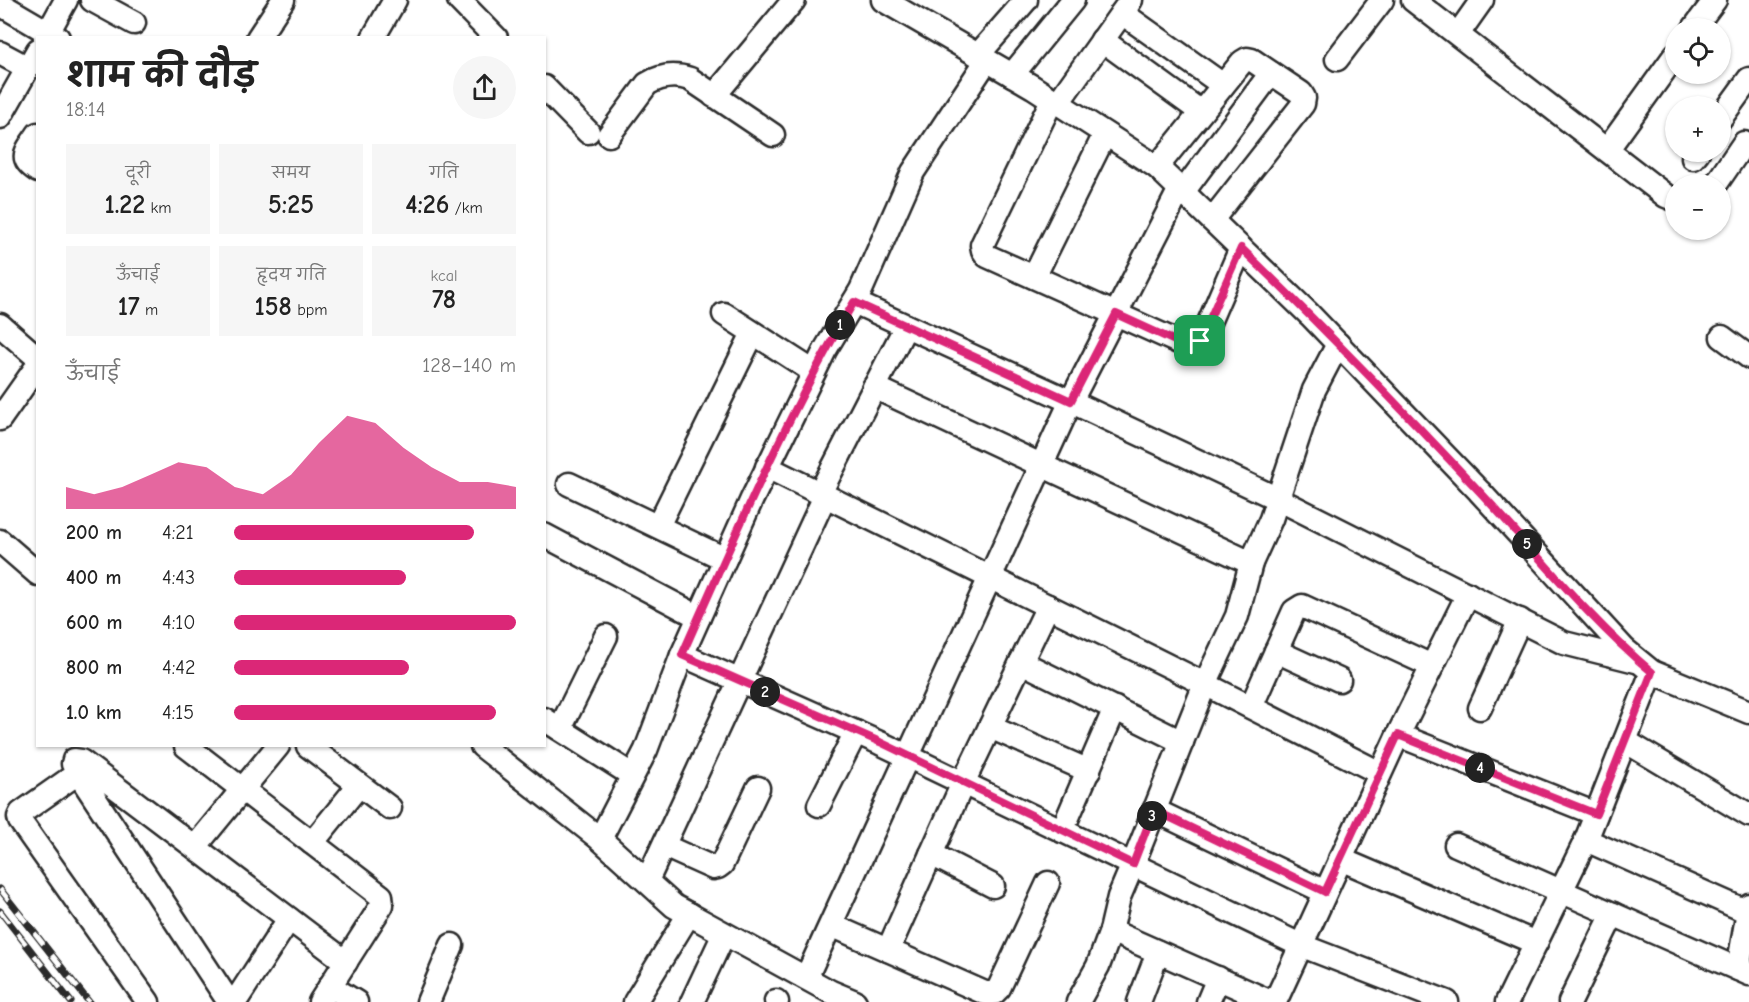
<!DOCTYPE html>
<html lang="hi">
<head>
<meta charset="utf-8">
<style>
  :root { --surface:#fff; --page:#f6f6f6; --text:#222; --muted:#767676; --accent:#db2777 }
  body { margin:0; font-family:"Comic Neue","Playpen Sans Deva",sans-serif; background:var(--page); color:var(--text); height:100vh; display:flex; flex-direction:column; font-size:22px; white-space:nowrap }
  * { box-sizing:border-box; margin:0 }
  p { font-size:20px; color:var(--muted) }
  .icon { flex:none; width:33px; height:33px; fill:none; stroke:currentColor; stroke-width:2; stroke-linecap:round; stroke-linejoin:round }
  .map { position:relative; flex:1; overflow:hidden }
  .details { position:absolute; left:36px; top:36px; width:510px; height:711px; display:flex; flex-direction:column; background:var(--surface); border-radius:0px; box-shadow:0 2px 4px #0004 }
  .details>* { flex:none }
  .controls { position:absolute; left:1665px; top:18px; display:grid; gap:12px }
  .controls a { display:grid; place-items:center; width:66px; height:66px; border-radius:50%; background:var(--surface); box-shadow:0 2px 4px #0004; font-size:30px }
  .pin { position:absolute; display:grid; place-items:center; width:51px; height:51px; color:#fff; margin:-26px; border-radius:12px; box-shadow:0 3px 9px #0006 }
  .km { position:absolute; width:30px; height:30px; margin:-15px; border-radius:50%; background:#222; color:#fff; font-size:16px; line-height:30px; text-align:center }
  .round { display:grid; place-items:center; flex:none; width:63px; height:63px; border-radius:32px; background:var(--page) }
  .overview { display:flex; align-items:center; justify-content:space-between; height:102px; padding:0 30px }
  h1 { font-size:33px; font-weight:700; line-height:45px }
  .stats { display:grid; grid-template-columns:repeat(3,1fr); gap:9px; height:102px; padding:6px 30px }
  .stats div { display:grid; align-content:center; border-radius:0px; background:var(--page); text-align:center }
  .stats b { font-size:26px; font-weight:700 }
  .stats small { font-size:16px; font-weight:400 }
  .stats p { font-size:16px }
  .chart { height:168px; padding:12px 30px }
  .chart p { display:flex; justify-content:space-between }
  .chart svg { width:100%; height:108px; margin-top:6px; fill:var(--accent); opacity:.7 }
  ul { padding:0 30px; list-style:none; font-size:20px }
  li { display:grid; grid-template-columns:96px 72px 1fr; align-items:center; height:45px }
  li i { height:15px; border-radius:8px; background:var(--accent) }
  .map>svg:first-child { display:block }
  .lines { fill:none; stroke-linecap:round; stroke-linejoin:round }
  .minor-casing { stroke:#2b2b2b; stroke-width:27 }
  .minor { stroke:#fff; stroke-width:22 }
  .rail-casing { stroke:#2b2b2b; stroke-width:7 }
  .rail { stroke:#fff; stroke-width:4.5; stroke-dasharray:14; stroke-linecap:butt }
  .route-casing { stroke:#fff; stroke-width:12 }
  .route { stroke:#db2777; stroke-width:8 }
</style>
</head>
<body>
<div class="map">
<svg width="1749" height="1002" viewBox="0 0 1749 1002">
  <rect width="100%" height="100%" fill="#fff"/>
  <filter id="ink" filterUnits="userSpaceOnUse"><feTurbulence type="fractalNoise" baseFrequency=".0167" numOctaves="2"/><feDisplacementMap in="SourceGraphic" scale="12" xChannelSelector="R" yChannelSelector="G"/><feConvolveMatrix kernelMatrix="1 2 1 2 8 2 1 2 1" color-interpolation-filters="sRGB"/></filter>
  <g filter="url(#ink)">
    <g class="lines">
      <defs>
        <g id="minor">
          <path d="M92,0L134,23"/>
          <path d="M459,0L496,38"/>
          <path d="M883,0L1033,87L1157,167L1310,315L1479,491L1624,649L1652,672L1749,712"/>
          <path d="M1413,0L1666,196L1676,200"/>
          <path d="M0,4L58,38"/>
          <path d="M1122,13L1223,85"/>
          <path d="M1694,28L1715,0"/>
          <path d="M1458,34L1482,0"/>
          <path d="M45,38L66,0"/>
          <path d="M258,38L283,0"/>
          <path d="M373,38L395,0"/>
          <path d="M1102,40L1201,112"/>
          <path d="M0,53L28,68"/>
          <path d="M978,55L1026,0"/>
          <path d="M1337,59L1382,0"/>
          <path d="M987,60L913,172L861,290L825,350L752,499L682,655L880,743L1300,945L1447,1002"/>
          <path d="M1012,75L1073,0"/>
          <path d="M544,87L588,132"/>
          <path d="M714,96L794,0"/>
          <path d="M1052,100L982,245L983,250L987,256L1187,346H1195L1201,341L1241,248"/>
          <path d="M1057,104L1131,0"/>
          <path d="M0,117L38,50"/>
          <path d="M1720,119L1749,79"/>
          <path d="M38,134C27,151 17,158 38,171"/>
          <path d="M609,135L647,84C660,76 675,74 690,79L773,135"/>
          <path d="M1607,150L1676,54"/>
          <path d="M1693,158L1698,152"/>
          <path d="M1157,167L1242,62L1247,59L1252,60L1301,93L1304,98L1303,104L1212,220"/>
          <path d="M1716,184L1744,143"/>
          <path d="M1183,192L1271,73"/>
          <path d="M1034,277L1105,134"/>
          <path d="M854,302L1072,402L1278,499L1564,643L1636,661"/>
          <path d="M724,314L814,372"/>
          <path d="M0,325L38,358"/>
          <path d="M1722,337L1749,357"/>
          <path d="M874,387L1251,563"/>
          <path d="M0,419L38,365"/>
          <path d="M767,467L1205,684L1380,773"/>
          <path d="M569,484L725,559"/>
          <path d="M820,493L906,326"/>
          <path d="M658,526L753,333"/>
          <path d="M544,535L699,617"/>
          <path d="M0,541L38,574"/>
          <path d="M1276,651L1339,680"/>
          <path d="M1021,662L1182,742"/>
          <path d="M1251,707L1294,611L1302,606L1432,666"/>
          <path d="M1480,708L1520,620"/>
          <path d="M544,719L632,775"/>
          <path d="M990,727L1089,771"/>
          <path d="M560,729L606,636"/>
          <path d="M1398,735L1596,814"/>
          <path d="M1625,741L1749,815"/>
          <path d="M186,746L381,896L382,905L320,1002"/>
          <path d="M308,746L390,808"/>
          <path d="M482,746L600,839L646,750L682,655"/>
          <path d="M78,773L21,813L19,817L20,821L148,1002"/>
          <path d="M819,805L856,732"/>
          <path d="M1154,810L1325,892"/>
          <path d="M1062,831L1115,708"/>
          <path d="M600,839L674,906L831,992L855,1002"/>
          <path d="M1586,840L1748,912"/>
          <path d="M312,843L359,785"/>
          <path d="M1456,845L1749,974"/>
          <path d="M664,846L713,868L718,867L722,864L758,788"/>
          <path d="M195,847L278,746"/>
          <path d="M931,854L993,886"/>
          <path d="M1340,859L1536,943"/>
          <path d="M647,881L825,496"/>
          <path d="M831,925L985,993H994L999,988L1048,883"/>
          <path d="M1111,931L1271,1002"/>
          <path d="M888,950L963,783L1048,606"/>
          <path d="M1738,969L1749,905"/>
          <path d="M806,978L1071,401L1180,189"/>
          <path d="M330,986L356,1002"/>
          <path d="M776,1001L777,1002"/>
          <path d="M229,1002L78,773L73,764L74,760L81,761L346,962"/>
          <path d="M235,1002L289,919"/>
          <path d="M428,1002L452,945"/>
          <path d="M635,1002L689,914"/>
          <path d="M692,1002L724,934"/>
          <path d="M1078,1002L1098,966L1111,931L1119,897L1133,864L1205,684L1237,616L1251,563L1271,519L1314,390L1338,344"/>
          <path d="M1139,1002L1158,952"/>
          <path d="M1208,1002L1218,978"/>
          <path d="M1275,1002L1398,735L1468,594"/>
          <path d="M1507,1002L1586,840L1652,672"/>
          <path d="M1570,1002L1613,914"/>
        </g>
      </defs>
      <!-- minor casing -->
      <use href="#minor" class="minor-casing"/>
      <!-- minor -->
      <use href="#minor" class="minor"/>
      <defs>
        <g id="rail">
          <path d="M0,889L89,1002"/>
          <path d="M0,911L71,1002"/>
        </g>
      </defs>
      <!-- rail casing -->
      <use href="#rail" class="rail-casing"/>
      <!-- rail -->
      <use href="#rail" class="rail"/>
    </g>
  </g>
  <g class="lines" filter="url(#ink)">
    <defs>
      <path id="route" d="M1241,248C1323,327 1402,409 1480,492C1536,552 1588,619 1652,672L1596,814L1398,735L1325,892L1154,810L1133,864L880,742L682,655C735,536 787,414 854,302L1071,401L1116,314L1186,346H1195L1200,341Z"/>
    </defs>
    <!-- route casing -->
    <use href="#route" class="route-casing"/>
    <!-- route -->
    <use href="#route" class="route"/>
  </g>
</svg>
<div class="controls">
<a><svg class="icon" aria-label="locate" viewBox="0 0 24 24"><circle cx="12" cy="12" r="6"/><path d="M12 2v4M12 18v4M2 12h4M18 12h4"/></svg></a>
<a>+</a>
<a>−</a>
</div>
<div class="pin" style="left:1200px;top:341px;background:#1e9e55"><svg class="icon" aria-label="arrive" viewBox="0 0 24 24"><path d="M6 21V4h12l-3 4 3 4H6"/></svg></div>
<b class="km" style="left:840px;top:325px">1</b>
<b class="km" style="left:765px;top:692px">2</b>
<b class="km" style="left:1152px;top:816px">3</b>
<b class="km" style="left:1480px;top:768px">4</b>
<b class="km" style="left:1527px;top:544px">5</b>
<section class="details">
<div class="overview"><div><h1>शाम की दौड़</h1><p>18:14</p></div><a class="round"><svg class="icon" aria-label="share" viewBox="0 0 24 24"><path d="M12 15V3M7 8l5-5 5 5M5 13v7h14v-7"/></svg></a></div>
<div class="stats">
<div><p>दूरी</p><b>1.22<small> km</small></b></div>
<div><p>समय</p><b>5:25</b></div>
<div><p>गति</p><b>4:26<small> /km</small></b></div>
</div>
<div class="stats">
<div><p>ऊँचाई</p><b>17<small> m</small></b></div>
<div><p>हृदय गति</p><b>158<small> bpm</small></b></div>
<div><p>kcal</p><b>78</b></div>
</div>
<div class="chart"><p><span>ऊँचाई</span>128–140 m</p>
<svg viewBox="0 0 160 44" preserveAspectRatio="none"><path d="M0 44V35L10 38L20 35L30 30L40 25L50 27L60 35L70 38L80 30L90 17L100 6L110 9L120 19L130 27L140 33L150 33L160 35V44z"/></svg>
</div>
<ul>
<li><b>200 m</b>4:21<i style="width:85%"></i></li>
<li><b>400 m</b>4:43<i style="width:61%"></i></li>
<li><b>600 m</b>4:10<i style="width:100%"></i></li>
<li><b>800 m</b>4:42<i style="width:62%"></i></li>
<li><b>1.0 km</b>4:15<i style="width:93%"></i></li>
</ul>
</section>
</div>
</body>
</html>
